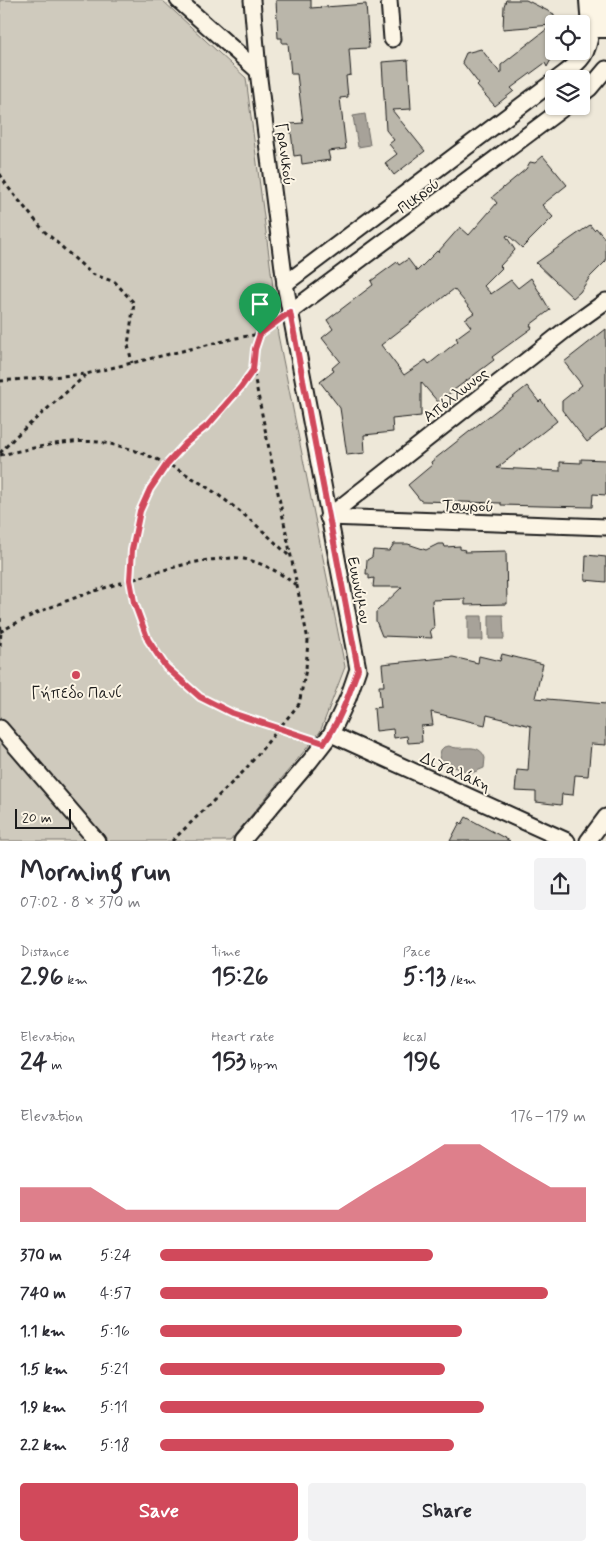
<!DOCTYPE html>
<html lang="en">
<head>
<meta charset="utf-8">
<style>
  :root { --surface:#fff; --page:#f2f2f3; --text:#2b2b33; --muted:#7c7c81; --accent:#d1495b }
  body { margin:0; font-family:Mynerve,sans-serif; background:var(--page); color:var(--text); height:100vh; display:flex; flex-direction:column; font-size:19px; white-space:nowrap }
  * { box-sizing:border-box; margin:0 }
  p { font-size:16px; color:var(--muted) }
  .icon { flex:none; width:28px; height:28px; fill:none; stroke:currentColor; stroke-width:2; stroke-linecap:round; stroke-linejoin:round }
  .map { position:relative; height:841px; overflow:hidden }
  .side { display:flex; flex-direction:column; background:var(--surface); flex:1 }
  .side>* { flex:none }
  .buttons { position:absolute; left:545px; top:15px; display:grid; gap:10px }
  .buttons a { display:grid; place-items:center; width:45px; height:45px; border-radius:5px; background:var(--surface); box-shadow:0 1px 4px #0004; font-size:25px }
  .scale { position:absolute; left:15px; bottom:12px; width:56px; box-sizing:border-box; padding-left:5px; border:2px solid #1c1c1c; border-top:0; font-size:14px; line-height:18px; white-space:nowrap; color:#1c1c1c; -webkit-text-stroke:4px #fcf5e5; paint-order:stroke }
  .pin { position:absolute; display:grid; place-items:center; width:42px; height:42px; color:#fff; margin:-51px -21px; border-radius:50% 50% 50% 0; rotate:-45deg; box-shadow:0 0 5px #0007 }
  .pin .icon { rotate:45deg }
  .round { display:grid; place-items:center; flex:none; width:52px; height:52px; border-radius:5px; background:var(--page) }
  .summary { display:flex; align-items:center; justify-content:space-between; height:85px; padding:0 20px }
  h1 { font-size:28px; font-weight:700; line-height:38px }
  .figures { display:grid; grid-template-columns:repeat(3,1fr); gap:8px; height:85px; padding:5px 20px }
  .figures div { display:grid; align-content:center }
  .figures b { font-size:25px; font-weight:700 }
  .figures small { font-size:14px; font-weight:400 }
  .figures p { font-size:14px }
  .chart { height:140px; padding:10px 20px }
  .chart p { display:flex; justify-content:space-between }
  .chart svg { width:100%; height:90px; margin-top:5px; fill:var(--accent); opacity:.7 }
  .primary-button { display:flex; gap:10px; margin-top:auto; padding:10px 20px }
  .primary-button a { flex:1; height:58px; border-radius:5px; background:var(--accent); color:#fff; font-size:20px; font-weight:700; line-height:58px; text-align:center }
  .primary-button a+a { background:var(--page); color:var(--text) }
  ul { padding:0 20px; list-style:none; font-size:16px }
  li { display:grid; grid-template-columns:80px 60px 1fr; align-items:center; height:38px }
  li i { height:12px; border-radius:6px; background:var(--accent) }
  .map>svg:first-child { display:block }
  .green { fill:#cfcabd; stroke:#76736c }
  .water { fill:#a7a299; stroke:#6f6c67 }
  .building { fill:#bab6aa; stroke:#1c1c1c; fill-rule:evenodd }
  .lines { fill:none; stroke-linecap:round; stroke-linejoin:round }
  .street-casing { stroke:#1c1c1c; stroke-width:19 }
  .secondary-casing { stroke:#1c1c1c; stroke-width:24 }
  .path { stroke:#1c1c1c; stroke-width:3; stroke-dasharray:4 4; stroke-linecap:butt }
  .street { stroke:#fcf5e5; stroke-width:15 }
  .secondary { stroke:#fcf5e5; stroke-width:20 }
  .route-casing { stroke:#fff; stroke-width:10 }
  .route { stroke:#d1495b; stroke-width:6 }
  .poi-dot { fill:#d1495b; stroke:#fcf5e5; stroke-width:2 }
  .labels { text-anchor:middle; stroke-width:4; stroke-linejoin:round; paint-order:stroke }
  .street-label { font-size:16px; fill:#1c1c1c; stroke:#fcf5e5 }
  .poi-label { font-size:16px; fill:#1c1c1c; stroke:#fcf5e5 }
</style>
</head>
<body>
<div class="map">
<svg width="606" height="841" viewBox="0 0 606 841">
  <rect width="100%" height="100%" fill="#eee8d9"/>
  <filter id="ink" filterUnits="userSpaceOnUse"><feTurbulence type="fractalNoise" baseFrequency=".02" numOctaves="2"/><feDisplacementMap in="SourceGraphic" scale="10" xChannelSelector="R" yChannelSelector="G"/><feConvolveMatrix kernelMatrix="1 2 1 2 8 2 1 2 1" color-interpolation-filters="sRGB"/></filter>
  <g filter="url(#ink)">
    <!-- green -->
    <path class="green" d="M0,0H162L246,78L272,279L278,335L345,667L320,732L230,841H0Z"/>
    <!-- water -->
    <g class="water">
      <path d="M365,114L370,145L358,147L353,116Z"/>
      <path d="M489,615H503L504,639H489Z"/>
      <path d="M468,616H482L483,640H468Z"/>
      <path d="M449,746C462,752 479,741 485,758L484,768L472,773L442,763L439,759L441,750L444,747Z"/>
    </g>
    <!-- building -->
    <g class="building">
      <path d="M276,0H311V8L366,4L369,48L349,49L351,75L346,76L348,97L340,98L346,149L328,151L330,160L302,164L301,155L294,156L290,124L303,123L297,74H291L288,43H282V38H278Z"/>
      <path d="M506,0H526L554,14V54L547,67L545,63L511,88L514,91L495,106L477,86L479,84L462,62L466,53L481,49L501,74V65L552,25L503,29L504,6Z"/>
      <path d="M408,60L411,109L392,110L425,151L394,175L385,163L397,154L389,144L394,140L386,130L382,62Z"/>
      <path d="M543,156L567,185L542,205L553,217L522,248L508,235L506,236L515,250L500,266L502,268L484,286L491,294L511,280L518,288L531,278L550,310L530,325L532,328L492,357L494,360L438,402L421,382V416L392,419L393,432L364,435L365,453L347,455L340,408L320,382L334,371L332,368L340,361L322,338L333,329L327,320L373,285L371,281L397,262L399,265L408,259L417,271L437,251L438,252L460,227L469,235L497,203L492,197L526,169L530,162L535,163ZM454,289L474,313L465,319L471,327L456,338L458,341L429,364L426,360L404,375L381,345Z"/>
      <path d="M590,225L594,230L596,228L606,240V261L590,277L580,292L573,298L536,263Z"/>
      <path d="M606,329V427L587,442L562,410V401L582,385L564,362Z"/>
      <path d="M527,386L539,402L541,400L557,421L497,468L560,471V462L581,463V459L606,460V495L593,494L592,507L541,506L501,505V503L421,501L408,485L432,465L431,462Z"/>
      <path d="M394,544H408L426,550L438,544H444L445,547L460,546V549L465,550L464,552L506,551L507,604L465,605V599L432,600L434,628L430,630L432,638L382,636L376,621V612L402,587H373L374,578L369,579V574H366L367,560L372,557L373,550L389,551Z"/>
      <path d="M586,555L606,557V582L585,580Z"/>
      <path d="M502,654L543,664L535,698L606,704V745L591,744L588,776L575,775L573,795L562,794L561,805L536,802V792L515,791L517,770L528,771L531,726L487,715L485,725L431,712L433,725L421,726L422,742L408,743L407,736L394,738L393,729L376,731L374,708L381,707L379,686H384L382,664L453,657L478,663L479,656L500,661Z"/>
      <path d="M466,817L510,841H450L460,822L462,824Z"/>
    </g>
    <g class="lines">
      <defs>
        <g id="street">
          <path d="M178,0L258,71"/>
          <path d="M389,0L392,39"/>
          <path d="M557,79C582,60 587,59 592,27"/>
          <path d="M581,95L590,88L606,69"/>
          <path d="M285,284L554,81"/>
          <path d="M290,312L566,106"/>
          <path d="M328,517L564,331L606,301"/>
          <path d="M328,517L606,527"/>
          <path d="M0,728L97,841"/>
          <path d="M331,734L567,841"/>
          <path d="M242,841L310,761L331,734L348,698L358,669L285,284L258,71L252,0"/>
          <path d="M588,841L606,817"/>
        </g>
        <g id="secondary">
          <path d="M590,0L592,27H606"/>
          <path d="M604,0L606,20"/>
        </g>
      </defs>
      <!-- street casing -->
      <use href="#street" class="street-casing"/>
      <!-- secondary casing -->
      <use href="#secondary" class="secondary-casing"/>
      <!-- path -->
      <g class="path">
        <path d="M0,174L7,186L44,231L92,274L115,282L134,303L128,345L132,363"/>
        <path d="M252,370C240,389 226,407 210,423C202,430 194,436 186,443C172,455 161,472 151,487C142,501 138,517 135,534C123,590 139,642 182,681C188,687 195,694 202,698C237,718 272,723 309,737"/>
        <path d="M0,381L86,374L236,338L260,334L276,323"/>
        <path d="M0,453L16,436L86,375"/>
        <path d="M0,455C30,449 67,439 98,442C169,451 241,507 290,557"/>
        <path d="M0,618L1,631L0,646"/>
        <path d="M0,632C41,608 86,593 131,580C161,571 189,561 220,559C226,559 233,557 239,558C262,562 280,572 297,586"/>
        <path d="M172,841L244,771L299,704L306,669L308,640L253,370L255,349L260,334"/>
      </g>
      <!-- street -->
      <use href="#street" class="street"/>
      <!-- secondary -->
      <use href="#secondary" class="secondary"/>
    </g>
  </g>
  <g class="lines" filter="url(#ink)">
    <defs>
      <path id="route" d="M290,312L358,669C349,694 340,721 324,743L232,713L200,697L166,667L148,640L134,602L130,580L132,550L140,511L150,489L167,464L186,443L208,425L241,387L253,370L255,349L260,334Z"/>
    </defs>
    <!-- route casing -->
    <use href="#route" class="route-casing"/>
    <!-- route -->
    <use href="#route" class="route"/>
  </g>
  <!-- markers -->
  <circle class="poi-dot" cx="76" cy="675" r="5"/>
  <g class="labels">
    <!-- street labels -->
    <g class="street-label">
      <text transform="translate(286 154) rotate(83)" y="6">Γρανικού</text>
      <text transform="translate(418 195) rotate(-37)" y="6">Πικρού</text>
      <text transform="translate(455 394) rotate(-38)" y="6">Απόλλωνος</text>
      <text transform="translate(468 505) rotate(2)" y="6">Τσωρού</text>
      <text transform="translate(360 590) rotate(79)" y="6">Ευωνύμου</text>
      <text transform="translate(456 771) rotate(24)" y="6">Διγαλάκη</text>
    </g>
    <!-- poi labels -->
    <g class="poi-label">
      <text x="76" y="698">Γήπεδο Πανί</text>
    </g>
  </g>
</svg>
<div class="buttons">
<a><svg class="icon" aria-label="locate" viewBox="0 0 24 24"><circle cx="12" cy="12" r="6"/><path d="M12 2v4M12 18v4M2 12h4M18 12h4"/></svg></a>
<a><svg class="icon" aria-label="layers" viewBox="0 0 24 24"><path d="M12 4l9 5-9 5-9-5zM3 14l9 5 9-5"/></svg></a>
</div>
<div class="scale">20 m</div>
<div class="pin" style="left:260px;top:334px;background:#1e9e55"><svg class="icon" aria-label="arrive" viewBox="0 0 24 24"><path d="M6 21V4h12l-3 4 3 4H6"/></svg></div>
</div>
<section class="side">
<div class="summary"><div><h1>Morning run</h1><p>07:02 · 8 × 370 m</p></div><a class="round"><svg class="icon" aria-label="share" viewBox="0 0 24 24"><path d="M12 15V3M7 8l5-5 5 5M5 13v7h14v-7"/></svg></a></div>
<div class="figures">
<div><p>Distance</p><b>2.96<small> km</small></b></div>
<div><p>Time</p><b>15:26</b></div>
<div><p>Pace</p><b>5:13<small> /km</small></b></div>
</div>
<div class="figures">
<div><p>Elevation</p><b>24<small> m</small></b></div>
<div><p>Heart rate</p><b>153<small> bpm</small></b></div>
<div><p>kcal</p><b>196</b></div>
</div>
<div class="chart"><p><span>Elevation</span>176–179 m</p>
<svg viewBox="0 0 160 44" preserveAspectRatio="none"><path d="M0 44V27L10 27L20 27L30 38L40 38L50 38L60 38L70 38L80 38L90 38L100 27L110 17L120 6L130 6L140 17L150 27L160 27V44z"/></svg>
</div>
<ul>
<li><b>370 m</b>5:24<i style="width:64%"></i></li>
<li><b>740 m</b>4:57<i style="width:91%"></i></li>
<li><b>1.1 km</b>5:16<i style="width:71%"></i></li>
<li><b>1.5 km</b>5:21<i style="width:67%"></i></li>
<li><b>1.9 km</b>5:11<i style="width:76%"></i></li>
<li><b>2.2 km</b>5:18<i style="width:69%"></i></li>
</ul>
<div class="primary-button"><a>Save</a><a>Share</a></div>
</section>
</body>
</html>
